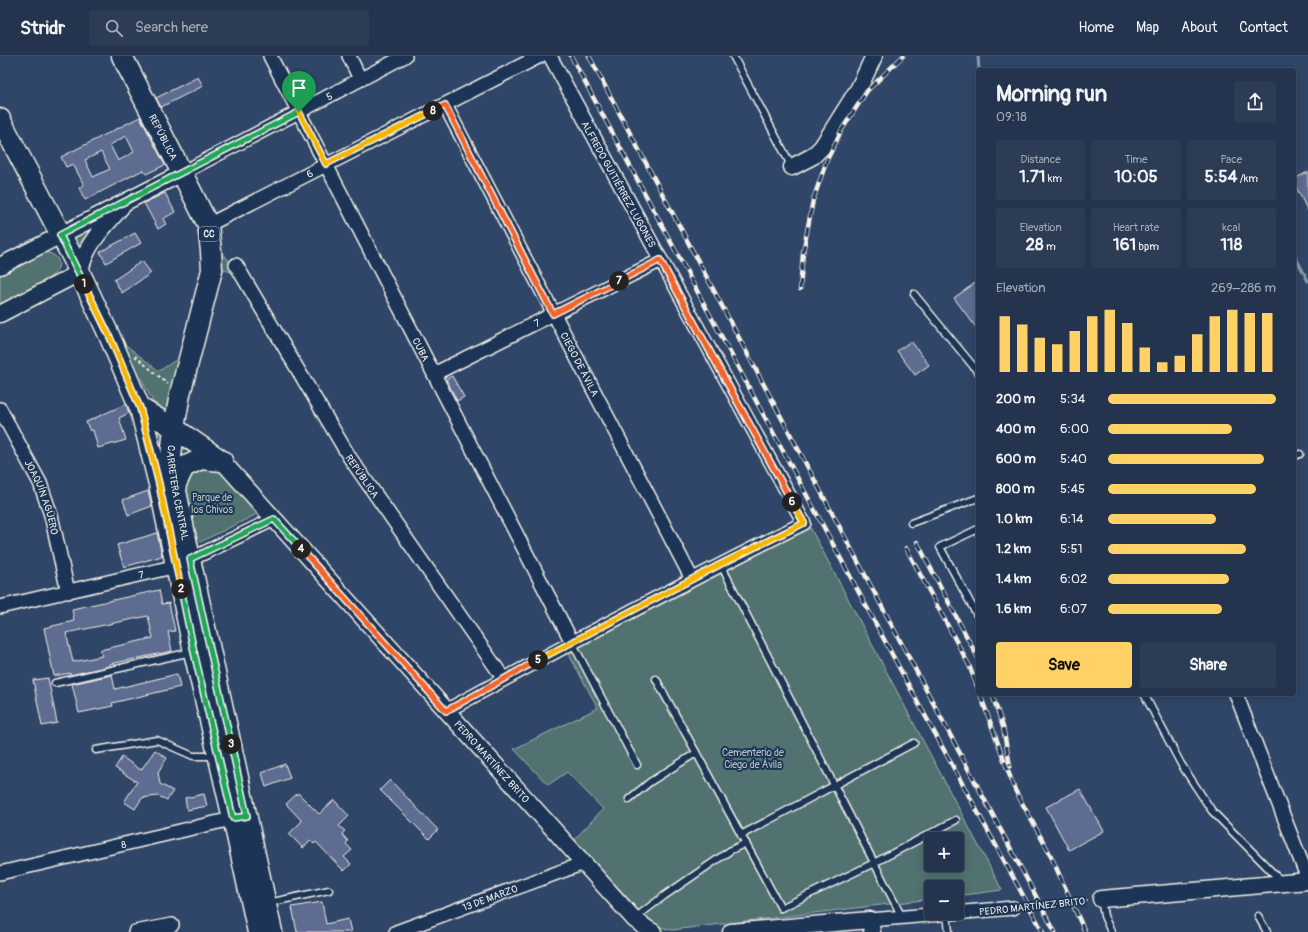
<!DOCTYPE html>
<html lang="en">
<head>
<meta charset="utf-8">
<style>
  :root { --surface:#24344e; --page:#2c3c55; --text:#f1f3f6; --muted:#a3aab6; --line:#414f66; --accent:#ffd166 }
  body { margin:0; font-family:Pangolin,sans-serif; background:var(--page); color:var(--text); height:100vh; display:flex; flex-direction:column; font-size:15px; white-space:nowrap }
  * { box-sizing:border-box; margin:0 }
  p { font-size:13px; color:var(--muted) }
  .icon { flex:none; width:22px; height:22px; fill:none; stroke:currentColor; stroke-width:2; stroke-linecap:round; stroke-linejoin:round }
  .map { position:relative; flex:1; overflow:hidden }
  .panel { position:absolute; left:976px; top:12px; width:320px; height:628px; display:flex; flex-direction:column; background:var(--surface); border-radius:4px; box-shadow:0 2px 10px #0003,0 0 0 1px var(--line) }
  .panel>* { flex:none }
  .controls { position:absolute; left:924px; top:776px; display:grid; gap:8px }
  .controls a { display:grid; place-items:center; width:40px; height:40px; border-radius:4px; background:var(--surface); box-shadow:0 2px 10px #0003,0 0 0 1px var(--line); font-size:20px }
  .pin { position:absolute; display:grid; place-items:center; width:34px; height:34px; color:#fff; margin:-41px -17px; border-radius:50% 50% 50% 0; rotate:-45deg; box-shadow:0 0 4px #0007 }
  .pin .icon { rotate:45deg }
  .km { position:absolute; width:20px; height:20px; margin:-10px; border-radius:50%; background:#222; color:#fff; font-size:11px; line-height:20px; text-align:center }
  .round { display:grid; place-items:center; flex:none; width:42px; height:42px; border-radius:4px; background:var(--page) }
  .head { display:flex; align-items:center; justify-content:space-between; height:68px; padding:0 20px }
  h1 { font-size:22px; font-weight:700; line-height:30px }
  .metrics { display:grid; grid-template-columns:repeat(3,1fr); gap:6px; height:68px; padding:4px 20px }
  .metrics div { display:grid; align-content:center; border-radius:4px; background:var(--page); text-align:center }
  .metrics b { font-size:17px; font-weight:700 }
  .metrics small { font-size:11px; font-weight:400 }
  .metrics p { font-size:11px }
  .chart { height:112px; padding:8px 20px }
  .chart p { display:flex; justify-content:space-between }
  .chart svg { width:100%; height:72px; margin-top:4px; stroke:var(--accent); stroke-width:6 }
  .button { display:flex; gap:8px; margin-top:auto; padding:8px 20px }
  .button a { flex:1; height:46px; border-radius:4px; background:var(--accent); color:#111; font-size:16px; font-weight:700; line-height:46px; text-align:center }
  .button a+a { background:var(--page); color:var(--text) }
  ul { padding:0 20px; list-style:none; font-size:13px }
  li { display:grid; grid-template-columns:64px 48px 1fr; align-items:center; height:30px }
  li i { height:10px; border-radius:5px; background:var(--accent) }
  header { display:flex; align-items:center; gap:24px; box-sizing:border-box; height:56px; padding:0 20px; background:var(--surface); border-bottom:1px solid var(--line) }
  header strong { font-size:19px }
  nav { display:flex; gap:22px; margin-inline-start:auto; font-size:14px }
  .search { width:280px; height:36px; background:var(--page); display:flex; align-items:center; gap:10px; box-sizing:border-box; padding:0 14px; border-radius:4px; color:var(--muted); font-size:15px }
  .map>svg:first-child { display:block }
  .green { fill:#517271; stroke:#a2b2ac; fill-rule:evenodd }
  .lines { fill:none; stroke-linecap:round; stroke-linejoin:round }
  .stream { stroke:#869faa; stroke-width:3 }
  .building { fill:#5d6c90; stroke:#f4f1e8; fill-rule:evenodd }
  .service-casing { stroke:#f4f1e8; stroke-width:9 }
  .minor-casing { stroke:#f4f1e8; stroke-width:16 }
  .tertiary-casing { stroke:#f4f1e8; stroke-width:19 }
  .primary-casing { stroke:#f4f1e8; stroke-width:23 }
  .path { stroke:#f4f1e8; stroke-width:2; stroke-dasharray:3 3; stroke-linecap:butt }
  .service { stroke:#1d3557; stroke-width:6 }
  .minor { stroke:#1d3557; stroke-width:13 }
  .tertiary { stroke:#1d3557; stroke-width:16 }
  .primary { stroke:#1d3557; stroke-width:20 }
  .rail-casing { stroke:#f4f1e8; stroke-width:4.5 }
  .rail { stroke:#1d3557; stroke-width:3; stroke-dasharray:9; stroke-linecap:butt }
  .split-1-casing { stroke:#fff; stroke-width:8 }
  .split-2-casing { stroke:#fff; stroke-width:8 }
  .split-3-casing { stroke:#fff; stroke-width:8 }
  .split-4-casing { stroke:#fff; stroke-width:8 }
  .split-5-casing { stroke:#fff; stroke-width:8 }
  .split-6-casing { stroke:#fff; stroke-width:8 }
  .split-7-casing { stroke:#fff; stroke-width:8 }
  .split-8-casing { stroke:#fff; stroke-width:8 }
  .split-9-casing { stroke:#fff; stroke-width:8 }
  .split-1 { stroke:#22a559; stroke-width:5 }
  .split-2 { stroke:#f5b400; stroke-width:5 }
  .split-3 { stroke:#22a559; stroke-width:5 }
  .split-4 { stroke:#22a559; stroke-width:5 }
  .split-5 { stroke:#f0652b; stroke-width:5 }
  .split-6 { stroke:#f5b400; stroke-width:5 }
  .split-7 { stroke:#f0652b; stroke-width:5 }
  .split-8 { stroke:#f0652b; stroke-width:5 }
  .split-9 { stroke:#f5b400; stroke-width:5 }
  .labels { text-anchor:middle; stroke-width:4; stroke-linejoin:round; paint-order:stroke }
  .shield { fill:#1d3557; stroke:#b4b9bc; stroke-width:1 }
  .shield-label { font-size:9px; font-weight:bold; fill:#f4f1e8 }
  .street-label { font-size:10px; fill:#f4f1e8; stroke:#1d3557 }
  .park-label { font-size:10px; fill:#bbc5be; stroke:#1d3557 }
</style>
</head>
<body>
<header>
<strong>Stridr</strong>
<div class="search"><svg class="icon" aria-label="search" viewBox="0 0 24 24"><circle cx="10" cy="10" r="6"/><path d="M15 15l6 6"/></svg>Search here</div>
<nav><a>Home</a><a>Map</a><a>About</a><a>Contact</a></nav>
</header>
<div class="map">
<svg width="1308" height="876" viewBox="0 0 1308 876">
  <rect width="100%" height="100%" fill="#304668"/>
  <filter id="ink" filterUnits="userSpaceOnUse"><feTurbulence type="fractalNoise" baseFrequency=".025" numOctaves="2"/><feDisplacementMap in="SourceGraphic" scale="8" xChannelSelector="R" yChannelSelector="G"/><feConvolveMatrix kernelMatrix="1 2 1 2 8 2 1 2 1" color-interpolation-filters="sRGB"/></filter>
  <g filter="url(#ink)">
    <!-- green -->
    <g class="green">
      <path d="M96,167L77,190L73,181Z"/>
      <path d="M220,192L232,210L234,217L222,213Z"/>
      <path d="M43,196C60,198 64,209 51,221L0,249V218Z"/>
      <path d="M123,287L159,315L182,300L165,357L158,353L154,348Z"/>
      <path d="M155,369L164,375L166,424Z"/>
      <path d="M211,410L224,417L258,457L253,460L192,490L183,432L190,414Z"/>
      <path d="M810,471L1002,834L957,840V831H931V843L672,874L656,870L645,861L574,784L603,753L567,716L548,729L514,693L598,652L568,597ZM931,783H957V809H931Z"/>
    </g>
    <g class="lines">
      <!-- stream -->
      <g class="stream">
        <path d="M978,0L979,14"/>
        <path d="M1294,198L1308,225"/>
      </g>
    </g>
    <!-- building -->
    <g class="building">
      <path d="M198,21L203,30L161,51L156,42Z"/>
      <path d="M140,61L165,109L146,118L143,114L85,144L79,132L84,129L73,108L66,111L61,101ZM126,80L134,96L118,105L110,89ZM101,96L110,113L93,121L85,104Z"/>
      <path d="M1308,116V155L1294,127V123Z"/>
      <path d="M165,137L175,156L163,163L166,168L158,173L144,147Z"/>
      <path d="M135,177L141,187L106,207L100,196Z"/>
      <path d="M142,205L151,217L122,237L114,224Z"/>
      <path d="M978,225V274L954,242Z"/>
      <path d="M911,285L929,309L915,319L897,295Z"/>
      <path d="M452,320L464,341L457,345L446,323Z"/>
      <path d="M126,348L129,357L119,362L126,384L98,392L93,374L90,375L86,366Z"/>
      <path d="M148,435L152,450L128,459L123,444Z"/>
      <path d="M157,477L162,500L124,511L117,489Z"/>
      <path d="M159,534L162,548L169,547L175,575L168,576L172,595L110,608V610L70,619V617L54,620L44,572L74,565L72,553ZM148,560L153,582L100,594L102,600L73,606L66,577Z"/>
      <path d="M177,618L180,631L112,647L113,650L79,657L72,628L112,619L115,633Z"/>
      <path d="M48,622L57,667L42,670L33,624Z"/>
      <path d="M155,694L167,702L158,716L160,728L173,735L167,744L158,740L142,742L135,753L124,746L137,726L115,712L122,701L141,714Z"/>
      <path d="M285,708L290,722L266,731L262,717Z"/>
      <path d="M390,724L438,774L429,783L380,734Z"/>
      <path d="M1080,733L1104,775L1069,794L1046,751Z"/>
      <path d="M298,737L319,758L334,744L349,760L339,770L345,775L342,778L348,785L346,788L352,794L344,801L351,808L344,815L316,786L314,788L310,784L303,792L289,778L302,765L286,748Z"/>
      <path d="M204,738L207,750L187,754L185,742Z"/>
      <path d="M322,846L326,868L348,863L351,876H297L292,851Z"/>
    </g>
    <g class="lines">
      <defs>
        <g id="service">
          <path d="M733,0L792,111"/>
          <path d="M914,238L978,316"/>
          <path d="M1294,400L1300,398"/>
          <path d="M911,467L978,442"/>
          <path d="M978,473L940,491L978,561"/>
          <path d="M721,509L902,861"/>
          <path d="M572,586L637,709"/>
          <path d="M656,623L781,852L874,807L956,764"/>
          <path d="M55,627L191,596"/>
          <path d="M1144,638L1181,708L1212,755L1280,824"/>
          <path d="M96,694L157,684L193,700H215"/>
          <path d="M629,743L650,726L696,697"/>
          <path d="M741,779L914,687"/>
          <path d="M1101,843L1104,860L1111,876"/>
          <path d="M268,847L329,834"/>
          <path d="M947,858L949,876"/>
          <path d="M1258,860L1267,876"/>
          <path d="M635,862L664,840L731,794L746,787"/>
        </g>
        <g id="minor">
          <path id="s1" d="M270,0L572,586"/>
          <path d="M349,0L360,23"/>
          <path id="s2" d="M445,49L692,523"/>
          <path id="s3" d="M182,117L405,0"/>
          <path id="s4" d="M208,169L540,0"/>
          <path id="s5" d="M236,209L350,402L504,623"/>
          <path id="s6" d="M434,318L661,204"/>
          <path id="s7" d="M0,353L40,427L51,459L68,536"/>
          <path id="s8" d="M0,551L177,510L274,463"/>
          <path d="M1236,638L1308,823"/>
          <path d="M446,655C564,590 683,527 804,467L550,0"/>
          <path id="s9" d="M0,817L240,761"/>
          <path d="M870,864L1013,852"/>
          <path d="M135,876L172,869"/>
          <path id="s10" d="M396,876L584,807"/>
        </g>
        <g id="tertiary">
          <path d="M792,111L813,100L822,91L859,32L874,0"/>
          <path d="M0,210L182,117"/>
          <path d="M0,258L79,217C81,212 82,207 84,202C91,183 108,167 121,151"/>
          <path id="s11" d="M222,405L634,863L649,874L653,876"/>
          <path d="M1101,843L1308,825"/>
          <path d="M731,876L870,864L872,876"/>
        </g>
        <g id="primary">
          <path id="s12" d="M122,0L182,117L208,169L211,195L212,214L180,338L174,372L171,401L175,430L190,503L272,876"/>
          <path d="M0,63L73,202L109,279L140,352L159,428L194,596L233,762L258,876"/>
          <path d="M140,352L174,372L222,405"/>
          <path d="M175,430L184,411L201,403L222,405"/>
        </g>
      </defs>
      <!-- service casing -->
      <use href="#service" class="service-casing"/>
      <!-- minor casing -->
      <use href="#minor" class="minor-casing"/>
      <!-- tertiary casing -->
      <use href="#tertiary" class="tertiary-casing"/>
      <!-- primary casing -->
      <use href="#primary" class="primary-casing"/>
      <!-- path -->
      <g class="path">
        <path d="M135,300L168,328"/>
        <path d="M1025,851L1088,844"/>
      </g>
      <!-- service -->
      <use href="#service" class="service"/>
      <!-- minor -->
      <use href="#minor" class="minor"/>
      <!-- tertiary -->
      <use href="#tertiary" class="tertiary"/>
      <!-- primary -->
      <use href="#primary" class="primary"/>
      <defs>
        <g id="rail">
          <path d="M571,0L908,628L1043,876"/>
          <path d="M589,0L1055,876"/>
          <path d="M800,233L803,197L813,144L827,104L841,75L867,35L903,0"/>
          <path d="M917,486L978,602"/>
          <path d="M906,492L969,609L978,633"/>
          <path d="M980,638L1015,734L1050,798L1085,876"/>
          <path d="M992,638L1003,671L1010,710"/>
        </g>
      </defs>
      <!-- rail casing -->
      <use href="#rail" class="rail-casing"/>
      <!-- rail -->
      <use href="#rail" class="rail"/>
    </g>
  </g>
  <g class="lines" filter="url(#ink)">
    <defs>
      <path id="split-1" d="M84,228L60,179L299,56"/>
      <path id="split-2" d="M84,228L109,279L140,352L159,428L181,533"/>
      <path id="split-3" d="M181,533L194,596L233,762L247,760L231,688"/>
      <path id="split-4" d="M231,688L190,503L274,463L301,493"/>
      <path id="split-5" d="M301,493L446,655L538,604"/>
      <path id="split-6" d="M538,604L721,508L804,467L792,446"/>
      <path id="split-7" d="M619,225L660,204L792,446"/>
      <path id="split-8" d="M433,55L445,49L553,258L619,225"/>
      <path id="split-9" d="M299,56L326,108L433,55"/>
    </defs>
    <!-- split-1 casing -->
    <use href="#split-1" class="split-1-casing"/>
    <!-- split-2 casing -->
    <use href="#split-2" class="split-2-casing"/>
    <!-- split-3 casing -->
    <use href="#split-3" class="split-3-casing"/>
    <!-- split-4 casing -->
    <use href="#split-4" class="split-4-casing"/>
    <!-- split-5 casing -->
    <use href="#split-5" class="split-5-casing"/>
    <!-- split-6 casing -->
    <use href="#split-6" class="split-6-casing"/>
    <!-- split-7 casing -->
    <use href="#split-7" class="split-7-casing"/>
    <!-- split-8 casing -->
    <use href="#split-8" class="split-8-casing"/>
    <!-- split-9 casing -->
    <use href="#split-9" class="split-9-casing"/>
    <!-- split-1 -->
    <use href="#split-1" class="split-1"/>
    <!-- split-2 -->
    <use href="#split-2" class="split-2"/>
    <!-- split-3 -->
    <use href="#split-3" class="split-3"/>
    <!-- split-4 -->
    <use href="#split-4" class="split-4"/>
    <!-- split-5 -->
    <use href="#split-5" class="split-5"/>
    <!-- split-6 -->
    <use href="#split-6" class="split-6"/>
    <!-- split-7 -->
    <use href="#split-7" class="split-7"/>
    <!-- split-8 -->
    <use href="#split-8" class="split-8"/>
    <!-- split-9 -->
    <use href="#split-9" class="split-9"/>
  </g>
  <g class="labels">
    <!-- shield labels -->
    <rect class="shield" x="199" y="171" width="20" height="14" rx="3"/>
    <g class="shield-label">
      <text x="209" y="181">CC</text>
    </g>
    <!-- street labels -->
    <g class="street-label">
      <text dy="4" stroke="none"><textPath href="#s3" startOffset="166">5</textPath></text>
      <text dy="4" stroke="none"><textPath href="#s12" startOffset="91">REPÚBLICA</textPath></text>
      <text dy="4" stroke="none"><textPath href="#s4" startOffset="114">6</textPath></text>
      <text transform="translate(619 128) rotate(61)" y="4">ALFREDO GUITIÉRREZ LUGONES</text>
      <text dy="4" stroke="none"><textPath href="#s6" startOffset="115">7</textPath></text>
      <text dy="4" stroke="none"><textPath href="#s1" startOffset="330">CUBA</textPath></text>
      <text dy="4" stroke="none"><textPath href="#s2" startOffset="292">CIEGO DE ÁVILA</textPath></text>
      <text dy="4" stroke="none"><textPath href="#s5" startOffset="246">REPÚBLICA</textPath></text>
      <text dy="4" stroke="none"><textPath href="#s12" startOffset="463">CARRETERA CENTRAL</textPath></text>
      <text dy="4" stroke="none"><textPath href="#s7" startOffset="98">JOAQUÍN AGÜERO</textPath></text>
      <text dy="4" stroke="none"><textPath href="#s8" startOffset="145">7</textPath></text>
      <text dy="4" stroke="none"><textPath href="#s11" startOffset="404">PEDRO MARTÍNEZ BRITO</textPath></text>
      <text dy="4" stroke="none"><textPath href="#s9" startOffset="127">8</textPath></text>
      <text dy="4" stroke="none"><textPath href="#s10" startOffset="100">13 DE MARZO</textPath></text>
      <text transform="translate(1032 850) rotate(-6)" y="4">PEDRO MARTÍNEZ BRITO</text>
    </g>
    <!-- park labels -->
    <g class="park-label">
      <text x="212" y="445">Parque de<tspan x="212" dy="12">los Chivos</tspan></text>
      <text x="753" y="700">Cementerio de<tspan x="753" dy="12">Ciego de Ávila</tspan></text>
    </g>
  </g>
</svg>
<div class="controls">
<a>+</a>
<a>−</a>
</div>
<div class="pin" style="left:299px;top:56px;background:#1e9e55"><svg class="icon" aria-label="arrive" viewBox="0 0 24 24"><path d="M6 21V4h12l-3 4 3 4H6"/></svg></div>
<b class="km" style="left:84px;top:228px">1</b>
<b class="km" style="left:181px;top:533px">2</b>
<b class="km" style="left:231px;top:688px">3</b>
<b class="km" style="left:301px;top:493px">4</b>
<b class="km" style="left:538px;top:604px">5</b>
<b class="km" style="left:792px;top:446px">6</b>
<b class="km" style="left:619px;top:225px">7</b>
<b class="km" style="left:433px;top:55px">8</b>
<section class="panel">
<div class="head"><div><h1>Morning run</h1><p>09:18</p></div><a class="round"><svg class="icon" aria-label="share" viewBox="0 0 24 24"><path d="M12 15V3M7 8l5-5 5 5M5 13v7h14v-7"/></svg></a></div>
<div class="metrics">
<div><p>Distance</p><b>1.71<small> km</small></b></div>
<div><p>Time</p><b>10:05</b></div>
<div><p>Pace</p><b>5:54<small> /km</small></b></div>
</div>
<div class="metrics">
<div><p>Elevation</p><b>28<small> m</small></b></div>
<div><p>Heart rate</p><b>161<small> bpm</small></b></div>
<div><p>kcal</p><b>118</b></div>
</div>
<div class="chart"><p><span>Elevation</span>269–286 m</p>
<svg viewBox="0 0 160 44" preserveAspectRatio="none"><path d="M5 44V10M15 44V15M25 44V23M35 44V27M45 44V19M55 44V10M65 44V6M75 44V14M85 44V29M95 44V38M105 44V34M115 44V21M125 44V10M135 44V6M145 44V8M155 44V8"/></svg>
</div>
<ul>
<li><b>200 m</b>5:34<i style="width:100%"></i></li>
<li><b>400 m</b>6:00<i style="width:74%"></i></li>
<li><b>600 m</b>5:40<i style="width:93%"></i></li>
<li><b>800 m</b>5:45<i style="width:88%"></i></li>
<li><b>1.0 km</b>6:14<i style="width:64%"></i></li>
<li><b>1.2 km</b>5:51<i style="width:82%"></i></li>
<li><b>1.4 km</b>6:02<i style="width:72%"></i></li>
<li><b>1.6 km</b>6:07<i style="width:68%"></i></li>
</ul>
<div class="button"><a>Save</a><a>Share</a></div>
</section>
</div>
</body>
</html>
